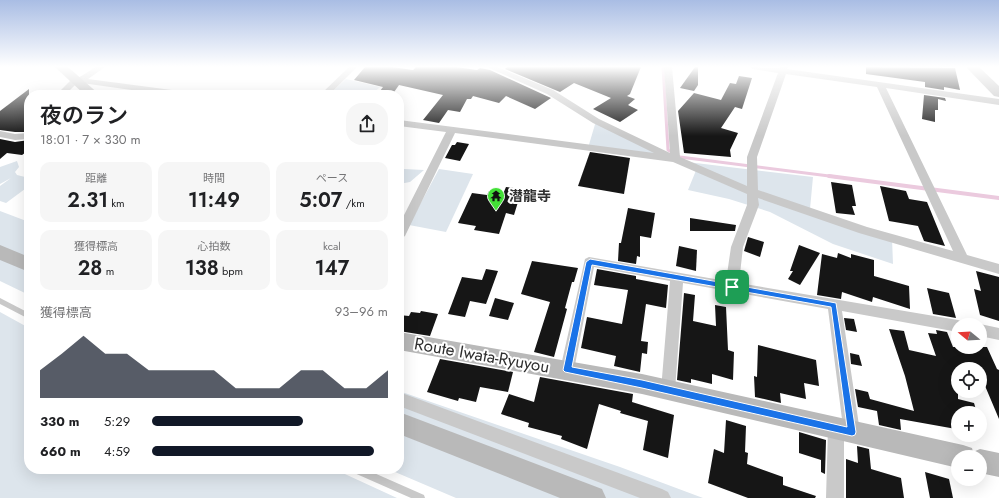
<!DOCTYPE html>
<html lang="ja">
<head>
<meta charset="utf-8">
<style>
  :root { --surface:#fff; --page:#f6f6f6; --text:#202124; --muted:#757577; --accent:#111827 }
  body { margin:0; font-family:Jost,"Noto Sans JP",sans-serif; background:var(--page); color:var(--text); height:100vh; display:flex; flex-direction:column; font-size:15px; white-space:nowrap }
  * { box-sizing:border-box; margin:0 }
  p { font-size:13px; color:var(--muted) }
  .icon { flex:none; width:22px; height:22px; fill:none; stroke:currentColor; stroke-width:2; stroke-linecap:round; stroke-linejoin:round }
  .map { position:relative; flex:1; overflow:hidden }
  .panel { position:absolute; left:24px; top:90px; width:380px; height:384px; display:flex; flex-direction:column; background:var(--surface); border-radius:16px; box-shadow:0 4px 16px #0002 }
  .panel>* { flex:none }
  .needle { width:26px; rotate:288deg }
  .fabs { position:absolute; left:951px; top:318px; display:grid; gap:8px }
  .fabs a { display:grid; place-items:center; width:36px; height:36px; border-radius:50%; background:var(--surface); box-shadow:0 4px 16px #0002; font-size:20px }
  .pin { position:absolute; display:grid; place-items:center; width:34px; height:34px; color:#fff; margin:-17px; border-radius:8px; box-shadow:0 2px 6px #0006 }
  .round { display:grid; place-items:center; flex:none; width:42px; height:42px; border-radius:16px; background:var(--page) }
  .head { display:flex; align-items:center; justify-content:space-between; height:68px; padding:0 16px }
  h1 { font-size:22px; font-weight:600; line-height:30px }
  .stats { display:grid; grid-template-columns:repeat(3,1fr); gap:6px; height:68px; padding:4px 16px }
  .stats div { display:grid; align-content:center; border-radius:10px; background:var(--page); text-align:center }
  .stats b { font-size:20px; font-weight:600 }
  .stats small { font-size:11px; font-weight:400 }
  .stats p { font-size:11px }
  .chart { height:112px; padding:8px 16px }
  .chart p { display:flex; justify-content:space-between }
  .chart svg { width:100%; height:72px; margin-top:4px; fill:var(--accent); opacity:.7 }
  ul { padding:0 16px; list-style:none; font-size:13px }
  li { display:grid; grid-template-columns:64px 48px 1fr; align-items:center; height:30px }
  li i { height:10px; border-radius:5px; background:var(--accent) }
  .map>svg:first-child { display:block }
  .green { fill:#dde5ec }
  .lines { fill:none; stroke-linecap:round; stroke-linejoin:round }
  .stream-far1 { stroke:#ebcade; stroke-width:3 }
  .stream { stroke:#ebcade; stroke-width:4 }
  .building { fill:#161616 }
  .lane { fill:#c9c9c9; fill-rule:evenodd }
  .street { fill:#c9c9c9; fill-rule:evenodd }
  .secondary { fill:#b9b9b9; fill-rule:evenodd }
  .route { fill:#1a73e8; stroke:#fff; fill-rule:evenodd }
  .labels { text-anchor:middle; stroke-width:4; stroke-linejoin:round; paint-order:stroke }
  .poi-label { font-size:14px; font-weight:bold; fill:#2f2f2f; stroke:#fff; text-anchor:start }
  .near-street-label { font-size:17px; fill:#2f2f2f; stroke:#fff }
</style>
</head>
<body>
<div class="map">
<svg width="999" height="498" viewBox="0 0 999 498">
  <rect width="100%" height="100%" fill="#fff"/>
  <!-- green -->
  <g class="green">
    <path d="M346,79L380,87L371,95L331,93Z"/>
    <path d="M596,121L666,158L588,148Z"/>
    <path d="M17,161L19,167L15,172L17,175L29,178V186L6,203L0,201V186L11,178L0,184V167Z"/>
    <path d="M679,161L813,177L810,209L892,238L893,264L833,244L770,212L729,199L688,190L697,168Z"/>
    <path d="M404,169L424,170L410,182L399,184V172Z"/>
    <path d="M439,169L473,174L446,232L409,225Z"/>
    <path d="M0,211L29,222V295L0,281Z"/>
    <path d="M0,312L29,328V469H334L397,498H0Z"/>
    <path d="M399,391L620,467L703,498H456L388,469H399Z"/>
  </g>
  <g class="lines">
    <!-- stream-far1 -->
    <path class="stream-far1" d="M663,67L668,150L680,157L837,177"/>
    <!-- stream -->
    <path class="stream" d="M829,176L999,198"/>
  </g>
  <!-- building -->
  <g class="building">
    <path d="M365,67H392L413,70L416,67H456L477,70L480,68L490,70L551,98L535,109L506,96L499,103L473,96L471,99H467L460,112L448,110L439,123L423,120L443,95L399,85L392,95H377L383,87L354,80Z"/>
    <path d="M507,67H641L630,94L627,96L635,99L628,105L638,110L620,122L593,109L611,98L574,83L560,92L505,69Z"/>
    <path d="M695,67H698V85L694,91L680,88Z"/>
    <path d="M866,67L955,68L960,90L944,87V90L925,87V82L866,74Z"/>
    <path d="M739,76L752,78L742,109L735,107L721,128L738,133L730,150L731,157L684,153L678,111L694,93L721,100L730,83L736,84Z"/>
    <path d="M29,89V132H15L0,130V111Z"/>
    <path d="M924,95L945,98L946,101L938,99V110H935V122L922,119Z"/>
    <path d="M0,139L15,142L29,140V150L22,155L7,153L0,159Z"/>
    <path d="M457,142L469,144L460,161L445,158L452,145H455Z"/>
    <path d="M590,152L630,158L624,194L578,186Z"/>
    <path d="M831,182L852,185L856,206H852L855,215L836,213Z"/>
    <path d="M880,186L906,191L909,199L927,202L945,246L924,241L918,226L889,221Z"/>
    <path d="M506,187L522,189L514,215L506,213L499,234L474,230L476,226L458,223L472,193L487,195L489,191L503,194Z"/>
    <path d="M628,208L655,213L651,238L640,236V257L637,256L636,264L618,261L619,243H621Z"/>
    <path d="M690,218L736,225L735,231H690Z"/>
    <path d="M748,237L764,242L760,257L744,251Z"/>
    <path d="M799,245L820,253L800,285L788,279L793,271H790Z"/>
    <path d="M679,246L697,250L696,271L676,266Z"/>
    <path d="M838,253L851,258V254L874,260V276L909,286L910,309L873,297L872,302L842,292L841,299L817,295L822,254L837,258Z"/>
    <path d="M532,261L578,268L574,282H572L565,308L567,309L554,357L534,352L550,302L521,294Z"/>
    <path d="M486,269L498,271L486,304L470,301L465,317L448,314L462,277L482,280Z"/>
    <path d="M597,269L636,276V279L668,285L666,308L646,304L641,341L648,342L647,354L642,353L640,372L614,366L616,356L581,348L587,317L622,324L628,290L594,285Z"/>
    <path d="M976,271L999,277V321L980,315L974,289L981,291Z"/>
    <path d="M927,288L949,293L956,318L933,314Z"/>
    <path d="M684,293L695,295L693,321L716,326L715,305L726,307L728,350L734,352L733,380L712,374V384L691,379V383L677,380Z"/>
    <path d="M495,298L514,303L508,320L489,316Z"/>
    <path d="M421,311L438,314L430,336L399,331V315L409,316L411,312L420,313Z"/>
    <path d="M844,318L854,319L857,332L846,330Z"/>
    <path d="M889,329L904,331L909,350L936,356L928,333L937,334L936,330L947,332L953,347H987L997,369L999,370V419L980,374V369L977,367L970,369H958V399L974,403L977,413H958V423L953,422L956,429L900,419L901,430L879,425L877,411L858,407L855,389L868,392L870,399L914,411L905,376Z"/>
    <path d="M758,345L816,360L819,386L804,383L806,399L780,393L781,403L755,397L754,376L757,377Z"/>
    <path d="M850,353L859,355L862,366L851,364Z"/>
    <path d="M440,359L513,372L508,392L480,387L476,402L459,398L458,401L427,392Z"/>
    <path d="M540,377L633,394L632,402L674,415L668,458L643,450L648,421L620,413L621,411L599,404L587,449L561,439L562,436L528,427L529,423L501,414L509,394L534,402Z"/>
    <path d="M726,420L746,426L745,452L748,453L747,464L783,477V485L816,496L815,498H748L708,483L714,449L724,453Z"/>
    <path d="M799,432L826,440L825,474L821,472V460L799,453Z"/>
    <path d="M857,446L869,449L871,469L901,478L904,498H846V459L858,463Z"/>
    <path d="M925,472L949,479L953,498H930Z"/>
  </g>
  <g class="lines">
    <!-- lane -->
    <g class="lane">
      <path d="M0,298L29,313V319L0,304Z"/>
      <path d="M351,469H365L424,495L425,498H411L352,472Z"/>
    </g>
    <!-- street -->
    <g class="street">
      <path d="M96,67H105L88,79L187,92L191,95H167L82,83L76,84L65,95H56L73,78H78Z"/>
      <path d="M349,67H357L329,95H320Z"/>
      <path d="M487,67H497L553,90L599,119L670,153L664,67H672L680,157L747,186V157L778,73L753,69L749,67L779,68L780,67H788L787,69L999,99V105L886,88L967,255L999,264V274L859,233L758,198L759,205L743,247L739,283L958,320L963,322L964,325H958V332L842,311L860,432L858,437L852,440L846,437L844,430V498H826L828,428L830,423L836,421L842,423L843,427L828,309L683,283L675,390L673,395L668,397L663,395L661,390L670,281L594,267L574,370L572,374L567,376L562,374L560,370L585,259L589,257L726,281L731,247L747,205V194L673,162L455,133L405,236L399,240V225L446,132L399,126V120L654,153L593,123L547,94ZM786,74L877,87L953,251L867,227L758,190L757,157Z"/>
      <path d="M0,131L15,134L29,133V139L15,140L0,137Z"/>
      <path d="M980,324L999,328V340L980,336V325H978Z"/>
      <path d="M399,392L662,489L668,492L671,498H640L399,406Z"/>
    </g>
    <!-- secondary -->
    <g class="secondary">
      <path d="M55,67H68L100,95H85Z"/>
      <path d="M966,67H979L999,86V97L994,96Z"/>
      <path d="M0,245L29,257V272L0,260Z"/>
      <path d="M399,332L642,374L963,445L972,448L973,452L980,449L999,453V477L980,473V457H958V468L642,394L399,350Z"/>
      <path d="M399,412L602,489L606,498H560L399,434Z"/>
    </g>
  </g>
  <!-- sky -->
  <linearGradient id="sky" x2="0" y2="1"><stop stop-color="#a9bde4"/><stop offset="0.49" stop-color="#fff"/><stop offset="1" stop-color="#fff" stop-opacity="0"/></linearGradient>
  <rect width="999" height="136" fill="url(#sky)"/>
  <!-- route -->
  <path class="route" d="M590,259L836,303L856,432L855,435L852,436L642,388L565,372L563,370L586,262ZM592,265L831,307L847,427L642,380L572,367Z"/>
  <!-- icons -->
  <defs>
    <symbol id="temple-pin" viewBox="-11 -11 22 30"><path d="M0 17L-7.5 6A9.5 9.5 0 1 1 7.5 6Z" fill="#43e037" stroke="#fff"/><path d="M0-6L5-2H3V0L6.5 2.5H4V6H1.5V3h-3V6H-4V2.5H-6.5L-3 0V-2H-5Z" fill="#111"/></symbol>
  </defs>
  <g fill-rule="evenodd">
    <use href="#temple-pin" x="486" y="186" width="20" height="27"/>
  </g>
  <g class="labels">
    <!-- poi labels -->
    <g class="poi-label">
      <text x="509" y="201">潜龍寺</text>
    </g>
    <!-- near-street labels -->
    <g class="near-street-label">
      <text transform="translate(482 355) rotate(10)" y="6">Route Iwata-Ryuyou</text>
    </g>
  </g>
</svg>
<div class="fabs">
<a><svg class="needle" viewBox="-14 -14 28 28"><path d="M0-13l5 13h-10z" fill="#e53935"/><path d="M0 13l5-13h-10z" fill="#757577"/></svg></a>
<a><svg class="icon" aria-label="locate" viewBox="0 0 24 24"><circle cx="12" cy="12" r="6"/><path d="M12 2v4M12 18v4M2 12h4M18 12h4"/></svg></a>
<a>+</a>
<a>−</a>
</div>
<div class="pin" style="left:732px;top:287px;background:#1e9e55"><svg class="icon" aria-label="arrive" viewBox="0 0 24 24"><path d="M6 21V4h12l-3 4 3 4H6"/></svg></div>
<section class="panel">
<div class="head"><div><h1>夜のラン</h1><p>18:01 · 7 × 330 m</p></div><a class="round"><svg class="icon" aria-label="share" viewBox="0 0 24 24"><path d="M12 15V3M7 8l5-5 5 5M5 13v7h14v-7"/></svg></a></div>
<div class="stats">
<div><p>距離</p><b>2.31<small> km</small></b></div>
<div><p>時間</p><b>11:49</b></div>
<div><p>ペース</p><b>5:07<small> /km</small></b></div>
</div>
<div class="stats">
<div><p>獲得標高</p><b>28<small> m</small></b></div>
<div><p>心拍数</p><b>138<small> bpm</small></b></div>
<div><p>kcal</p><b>147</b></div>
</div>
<div class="chart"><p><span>獲得標高</span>93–96 m</p>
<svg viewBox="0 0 160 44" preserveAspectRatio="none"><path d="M0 44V27L10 17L20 6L30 17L40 17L50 27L60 27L70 27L80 27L90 38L100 38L110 38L120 27L130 27L140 38L150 38L160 27V44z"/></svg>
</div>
<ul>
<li><b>330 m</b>5:29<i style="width:64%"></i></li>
<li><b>660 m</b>4:59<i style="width:94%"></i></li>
</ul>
</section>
</div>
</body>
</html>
